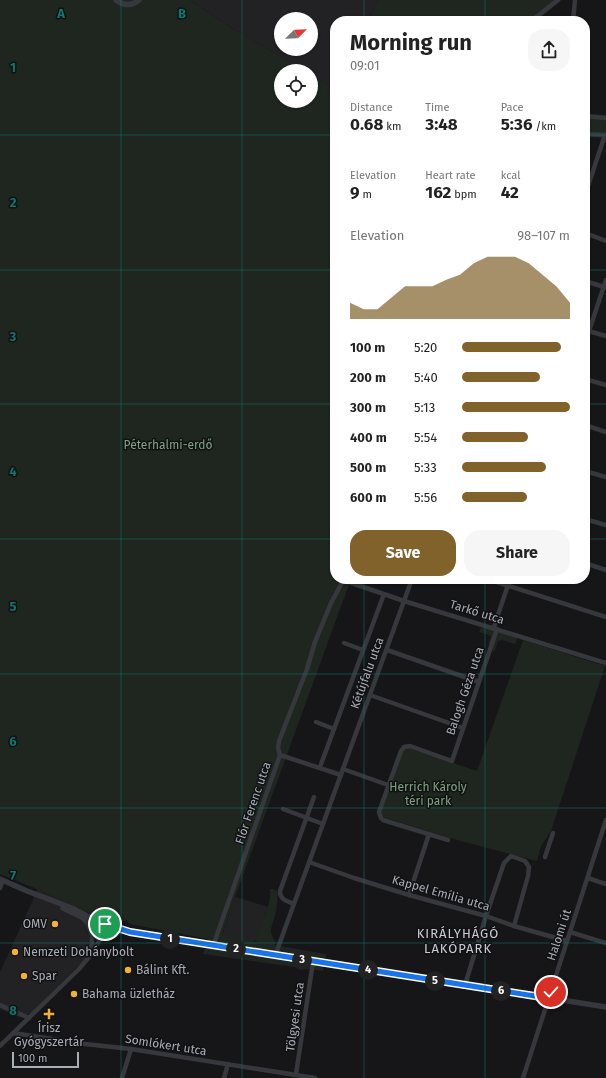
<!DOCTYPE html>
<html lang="en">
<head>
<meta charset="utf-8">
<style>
  :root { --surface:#fff; --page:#f6f6f6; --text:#222; --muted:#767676; --accent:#80622a }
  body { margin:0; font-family:"Fira Sans",sans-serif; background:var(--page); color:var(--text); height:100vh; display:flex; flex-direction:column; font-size:15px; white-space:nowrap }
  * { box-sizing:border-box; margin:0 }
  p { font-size:13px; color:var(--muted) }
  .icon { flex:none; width:22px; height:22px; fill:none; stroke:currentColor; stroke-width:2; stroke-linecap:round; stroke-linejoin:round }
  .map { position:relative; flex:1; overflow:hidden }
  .drawer { position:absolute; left:330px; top:16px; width:260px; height:568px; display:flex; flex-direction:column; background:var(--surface); border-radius:16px; box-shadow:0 1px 3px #0004 }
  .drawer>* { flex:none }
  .needle { width:26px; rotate:67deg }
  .controls { position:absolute; left:274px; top:12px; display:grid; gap:8px }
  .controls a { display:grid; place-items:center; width:44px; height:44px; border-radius:50%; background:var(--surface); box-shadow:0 1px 3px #0004; font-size:20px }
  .scale { position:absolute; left:12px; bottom:10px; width:67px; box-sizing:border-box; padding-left:4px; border:2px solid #a8adb8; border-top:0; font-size:11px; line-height:14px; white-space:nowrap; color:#a8adb8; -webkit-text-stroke:3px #111113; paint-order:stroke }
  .pin { position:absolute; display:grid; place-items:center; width:34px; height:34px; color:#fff; margin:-17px; border:2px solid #fff; border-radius:50%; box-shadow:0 1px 4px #0007 }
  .km { position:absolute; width:20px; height:20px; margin:-10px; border-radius:50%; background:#222; color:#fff; font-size:11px; line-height:20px; text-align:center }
  .round { display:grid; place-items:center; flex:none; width:42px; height:42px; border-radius:16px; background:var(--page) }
  .overview { display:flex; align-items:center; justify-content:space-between; height:68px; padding:0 20px }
  h1 { font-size:22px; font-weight:700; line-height:30px }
  .figures { display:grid; grid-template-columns:repeat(3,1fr); gap:6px; height:68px; padding:4px 20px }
  .figures div { display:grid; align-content:center }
  .figures b { font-size:17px; font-weight:700 }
  .figures small { font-size:11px; font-weight:400 }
  .figures p { font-size:11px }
  .chart { height:112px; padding:8px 20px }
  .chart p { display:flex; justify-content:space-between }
  .chart svg { width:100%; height:72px; margin-top:4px; fill:var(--accent); opacity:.7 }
  .primary-button { display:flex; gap:8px; margin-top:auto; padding:8px 20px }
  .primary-button a { flex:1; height:46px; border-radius:16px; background:var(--accent); color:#fff; font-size:16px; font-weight:700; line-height:46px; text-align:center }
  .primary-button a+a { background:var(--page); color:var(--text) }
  ul { padding:0 20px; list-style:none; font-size:13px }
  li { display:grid; grid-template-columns:64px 48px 1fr; align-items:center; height:30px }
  li i { height:10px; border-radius:5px; background:var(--accent) }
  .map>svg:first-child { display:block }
  .built { fill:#222225; fill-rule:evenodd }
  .green { fill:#1e261f }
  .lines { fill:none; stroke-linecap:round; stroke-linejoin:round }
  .minor { stroke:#37383d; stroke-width:4.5 }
  .tertiary { stroke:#37383d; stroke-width:5.5 }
  .route-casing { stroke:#fff; stroke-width:8 }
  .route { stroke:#1a73e8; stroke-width:5 }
  .grid { fill:none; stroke:#0f766e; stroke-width:1; stroke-opacity:0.55 }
  .poi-dot { fill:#f2b134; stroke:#111113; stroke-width:1.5 }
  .labels { text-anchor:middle; stroke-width:3; stroke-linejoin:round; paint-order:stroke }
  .park-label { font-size:12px; fill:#7fa381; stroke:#111113 }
  .street-label { font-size:12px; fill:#a8adb8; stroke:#111113 }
  .poi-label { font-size:12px; fill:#a8adb8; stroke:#111113; text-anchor:start }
  .neighbourhood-label { font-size:13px; letter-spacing:1px; fill:#c9ccd4; stroke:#111113 }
  .grid-label { font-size:13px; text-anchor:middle; font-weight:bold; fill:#0f766e; stroke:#111113; stroke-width:3; stroke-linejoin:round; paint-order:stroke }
</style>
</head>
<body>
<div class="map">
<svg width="606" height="1078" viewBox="0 0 606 1078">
  <rect width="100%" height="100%" fill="#161618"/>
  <!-- built -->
  <g class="built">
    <path d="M190,0H378L368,21H335V89L311,75V71H305L235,30ZM281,19H311V49H281Z"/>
    <path d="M37,889L96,916L90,942L85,959L31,1013L19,1017L0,1009V972L32,902Z"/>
    <path d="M235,897L268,907L255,942L222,936Z"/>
  </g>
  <!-- green -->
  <g class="green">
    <path d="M0,0H190L235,30L305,71H281V101H311V75L335,89V579H351L235,897L222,935L257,942L255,939C261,924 272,904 270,889H273L277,891L278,894L276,912L271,929V933L275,942L274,945L326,954L323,971L203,954L208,939L130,924L127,920L120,922L113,910L96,916L37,889L0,874Z"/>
    <path d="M378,0H562L536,21H368Z"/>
    <path d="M585,114L606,115V138L585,137Z"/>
    <path d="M482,625L496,629L491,645L488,644L491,637L489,635L479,632Z"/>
    <path d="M498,630L518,636L515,644L502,640L498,641L494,652L492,651Z"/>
    <path d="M523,640L605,666L551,831L541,846L537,861L457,840L383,817L381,811L402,752L405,749L409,748L477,771Z"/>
    <circle cx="99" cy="930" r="5.5"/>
  </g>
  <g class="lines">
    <!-- minor -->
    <g class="minor">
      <path d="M531,21L558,0"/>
      <path d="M573,21L575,0"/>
      <path d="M585,116L606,118"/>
      <path d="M585,134L606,135"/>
      <path d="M585,195L605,135"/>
      <path d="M585,233L606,241"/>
      <path d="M585,281L604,287"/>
      <path d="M585,330L606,336"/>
      <path d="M585,343L606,280"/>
      <path d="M585,379L606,385"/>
      <path d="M585,425L606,432"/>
      <path d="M585,471L606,477"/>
      <path d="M585,519L606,525"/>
      <path d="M585,563L606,570"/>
      <path d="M487,579L606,617"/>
      <path d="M343,580L404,601L606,663"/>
      <path d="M494,627L510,579"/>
      <path d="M344,643L363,650"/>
      <path d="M387,650L479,682"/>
      <path d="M370,695L463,728"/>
      <path d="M316,722L334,729"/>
      <path d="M280,755L341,775"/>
      <path d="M320,767L384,594"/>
      <path d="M343,769L388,785"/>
      <path d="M283,809L323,824"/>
      <path d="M448,840L383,820L381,818L379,812L401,751L404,747L410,746L452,761L497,629"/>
      <path d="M545,857L553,833"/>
      <path d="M309,862L354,878L409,895L486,916L514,926L567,941"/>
      <path d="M588,878L606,884"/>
      <path d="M0,888L3,880"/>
      <path d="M409,895L429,834"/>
      <path d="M294,904C287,901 280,900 280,891L314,797"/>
      <path d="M570,932L606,943"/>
      <path d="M213,946L280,755L278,748L279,741L307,669L315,642L331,603L344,579"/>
      <path d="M89,954L92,944V934"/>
      <path d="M275,956L412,579"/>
      <path d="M465,985L486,916L504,863L511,856L525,861L529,867L528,876L514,926"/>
      <path d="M0,1005L29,1018"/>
      <path d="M13,1033L85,1044L131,1049L315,1078"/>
      <path d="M0,1046L79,969L89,957L101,938"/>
      <path d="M296,1074L313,962"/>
      <path d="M122,1078L131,1049"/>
      <path d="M224,1078L228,1064"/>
      <path d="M523,1078L606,820"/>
    </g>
    <!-- tertiary -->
    <g class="tertiary">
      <path d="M116,0C124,6 132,6 139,0"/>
      <path d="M0,879L27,891L72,908L92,919L130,932L606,1007"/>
      <path d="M63,908L82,917L88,923L92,934L97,937L101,938L105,935L123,931"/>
    </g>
  </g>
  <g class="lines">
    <defs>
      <path id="route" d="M105,924L130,932L541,997L549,998L551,992"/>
    </defs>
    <!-- route casing -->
    <use href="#route" class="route-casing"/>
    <!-- route -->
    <use href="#route" class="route"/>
  </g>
  <!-- grid -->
  <path class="grid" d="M121,0V1078M242,0V1078M364,0V21M485,0V21M0,135H335M585,135H606M0,270H335M585,270H606M0,404H335M585,404H606M0,539H335M585,539H606M364,579V1078M485,579V1078M0,674H606M0,808H606M0,943H606"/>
  <!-- markers -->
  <g class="poi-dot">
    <circle cx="55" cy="924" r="4"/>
    <circle cx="15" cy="952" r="4"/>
    <circle cx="128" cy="970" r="4"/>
    <circle cx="24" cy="976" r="4"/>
    <circle cx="74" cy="994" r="4"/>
    <path d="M47 1008h4v4h4v4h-4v4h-4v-4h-4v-4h4z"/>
  </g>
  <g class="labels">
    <!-- park labels -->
    <g class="park-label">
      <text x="168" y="449">Péterhalmi-erdő</text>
      <text x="428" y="791">Herrich Károly<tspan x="428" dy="14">téri park</tspan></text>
    </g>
    <!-- street labels -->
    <g class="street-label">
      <text transform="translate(477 612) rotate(17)" y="4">Tarkő utca</text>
      <text transform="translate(367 673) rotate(-70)" y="4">Kétújfalu utca</text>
      <text transform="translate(465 691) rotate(-71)" y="4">Balogh Géza utca</text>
      <text transform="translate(253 803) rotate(-71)" y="4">Flór Ferenc utca</text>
      <text transform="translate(441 893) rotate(16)" y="4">Kappel Emília utca</text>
      <text transform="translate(559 935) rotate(-72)" y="4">Halomi út</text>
      <text transform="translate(295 1017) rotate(-82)" y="4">Tölgyesi utca</text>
      <text transform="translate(166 1045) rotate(9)" y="4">Somlókert utca</text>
    </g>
    <!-- poi labels -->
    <g class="poi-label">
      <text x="47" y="928" text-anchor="end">OMV</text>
      <text x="23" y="956">Nemzeti Dohánybolt</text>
      <text x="136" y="974">Bálint Kft.</text>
      <text x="32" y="980">Spar</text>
      <text x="82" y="998">Bahama üzletház</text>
      <text x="49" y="1032" text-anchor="middle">Írisz<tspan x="49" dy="14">Gyógyszertár</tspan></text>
    </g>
    <!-- neighbourhood labels -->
    <g class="neighbourhood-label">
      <text x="458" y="938">KIRÁLYHÁGÓ<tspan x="458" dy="15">LAKÓPARK</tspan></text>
    </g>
  </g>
  <g class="grid-label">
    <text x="61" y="18">A</text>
    <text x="182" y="18">B</text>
    <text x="13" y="72">1</text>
    <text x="13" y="207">2</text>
    <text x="13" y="341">3</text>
    <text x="13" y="476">4</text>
    <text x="13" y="611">5</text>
    <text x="13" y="746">6</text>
    <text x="13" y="880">7</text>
    <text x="13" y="1015">8</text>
  </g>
</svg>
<div class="controls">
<a><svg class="needle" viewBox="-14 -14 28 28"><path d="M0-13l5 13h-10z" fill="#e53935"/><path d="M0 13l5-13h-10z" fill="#767676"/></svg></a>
<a><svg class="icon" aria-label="locate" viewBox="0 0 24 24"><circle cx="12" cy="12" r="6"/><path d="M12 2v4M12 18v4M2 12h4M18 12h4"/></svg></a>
</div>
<div class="scale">100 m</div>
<div class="pin" style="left:105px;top:924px;background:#1e9e55"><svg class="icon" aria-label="arrive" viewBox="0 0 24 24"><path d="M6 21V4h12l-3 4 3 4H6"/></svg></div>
<div class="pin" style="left:551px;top:992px;background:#d93025"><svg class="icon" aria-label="check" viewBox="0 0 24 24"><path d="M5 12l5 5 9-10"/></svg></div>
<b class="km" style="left:170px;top:939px">1</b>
<b class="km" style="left:236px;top:949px">2</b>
<b class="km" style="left:302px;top:960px">3</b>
<b class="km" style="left:368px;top:970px">4</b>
<b class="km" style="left:435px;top:981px">5</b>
<b class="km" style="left:501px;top:991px">6</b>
<section class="drawer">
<div class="overview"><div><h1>Morning run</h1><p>09:01</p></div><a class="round"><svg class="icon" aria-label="share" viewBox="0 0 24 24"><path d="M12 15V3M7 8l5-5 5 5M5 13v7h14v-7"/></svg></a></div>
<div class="figures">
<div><p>Distance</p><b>0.68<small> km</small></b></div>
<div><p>Time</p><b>3:48</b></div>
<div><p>Pace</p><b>5:36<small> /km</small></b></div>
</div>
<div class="figures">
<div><p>Elevation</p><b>9<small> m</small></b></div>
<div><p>Heart rate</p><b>162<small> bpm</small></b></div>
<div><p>kcal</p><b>42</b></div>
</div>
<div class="chart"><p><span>Elevation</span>98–107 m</p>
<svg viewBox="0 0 160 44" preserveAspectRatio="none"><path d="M0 44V34L10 38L20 38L30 31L40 24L50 24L60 24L70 20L80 17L90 10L100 6L110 6L120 6L130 10L140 17L150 24L160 34V44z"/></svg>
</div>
<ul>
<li><b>100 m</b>5:20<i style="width:92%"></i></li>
<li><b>200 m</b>5:40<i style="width:72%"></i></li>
<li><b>300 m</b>5:13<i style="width:100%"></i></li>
<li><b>400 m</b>5:54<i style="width:61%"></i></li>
<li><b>500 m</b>5:33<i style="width:78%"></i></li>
<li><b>600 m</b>5:56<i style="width:60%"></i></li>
</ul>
<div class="primary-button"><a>Save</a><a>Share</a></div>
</section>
</div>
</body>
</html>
